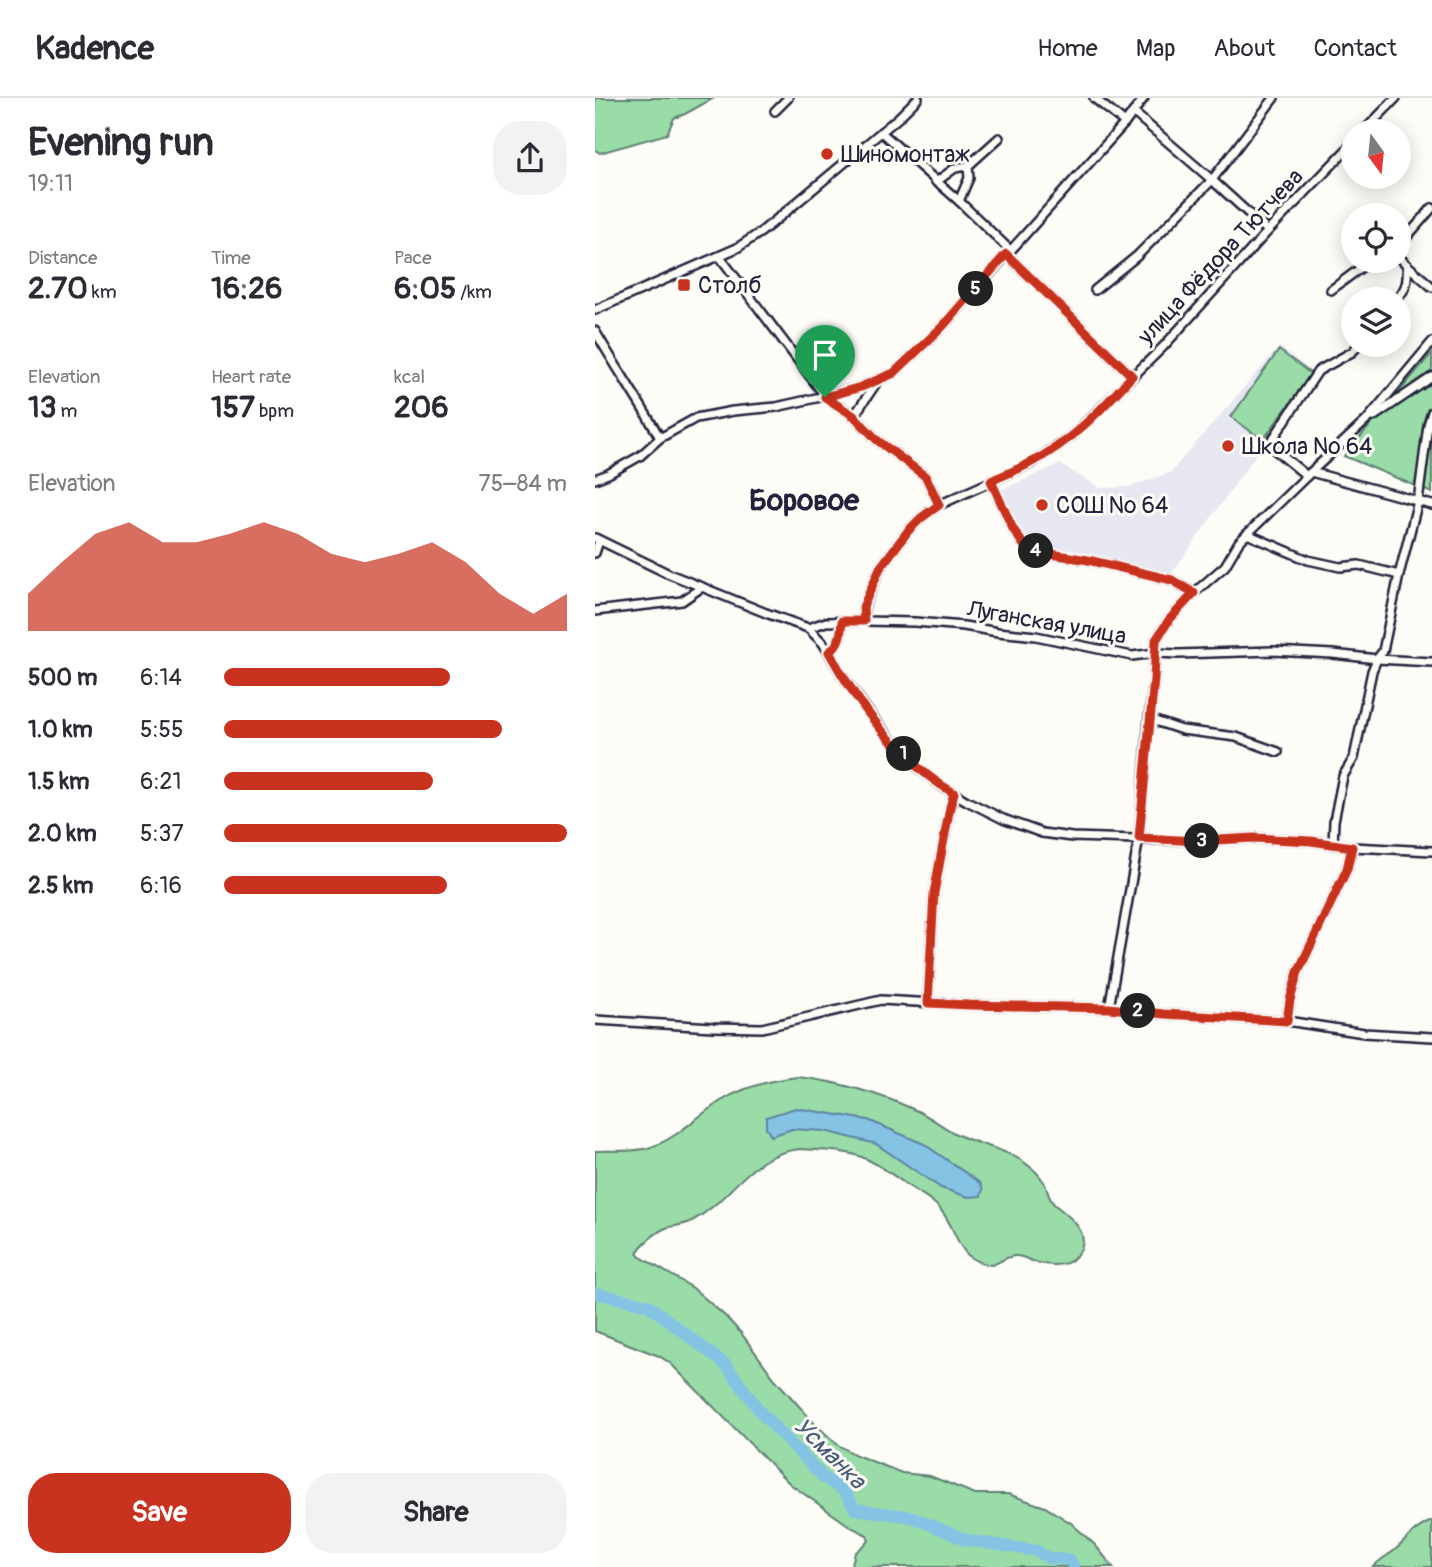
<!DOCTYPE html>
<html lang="en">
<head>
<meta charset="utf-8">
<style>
  :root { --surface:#fff; --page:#f2f2f3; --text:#2b2b33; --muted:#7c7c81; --line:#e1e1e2; --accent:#c8321e }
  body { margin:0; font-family:Pangolin,sans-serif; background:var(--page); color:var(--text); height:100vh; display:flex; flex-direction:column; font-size:26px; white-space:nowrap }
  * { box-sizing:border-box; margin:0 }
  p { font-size:23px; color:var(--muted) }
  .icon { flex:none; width:38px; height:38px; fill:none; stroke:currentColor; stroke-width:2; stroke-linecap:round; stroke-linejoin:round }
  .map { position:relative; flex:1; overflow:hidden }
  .sheet { display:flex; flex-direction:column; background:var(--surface); width:595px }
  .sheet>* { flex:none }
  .needle { width:46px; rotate:165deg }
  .controls { position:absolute; left:746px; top:21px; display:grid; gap:14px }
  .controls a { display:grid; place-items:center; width:70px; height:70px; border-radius:50%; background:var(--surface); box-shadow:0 4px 18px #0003; font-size:35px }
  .pin { position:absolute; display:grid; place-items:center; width:60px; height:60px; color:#fff; margin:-72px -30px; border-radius:50% 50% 50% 0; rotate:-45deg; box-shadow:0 0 7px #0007 }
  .pin .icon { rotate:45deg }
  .km { position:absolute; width:35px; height:35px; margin:-18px; border-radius:50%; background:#222; color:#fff; font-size:19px; line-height:35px; text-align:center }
  .round { display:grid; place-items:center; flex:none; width:74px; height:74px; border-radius:28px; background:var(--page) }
  .head { display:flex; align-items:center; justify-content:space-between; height:119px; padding:0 28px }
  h1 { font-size:38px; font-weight:800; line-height:52px }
  .metrics { display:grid; grid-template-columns:repeat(3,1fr); gap:10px; height:119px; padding:7px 28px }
  .metrics div { display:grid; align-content:center }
  .metrics b { font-size:30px; font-weight:800 }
  .metrics small { font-size:19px; font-weight:400 }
  .metrics p { font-size:19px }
  .chart { height:196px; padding:14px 28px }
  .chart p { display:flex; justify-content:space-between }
  .chart svg { width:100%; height:126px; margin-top:7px; fill:var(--accent); opacity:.7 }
  .primary-button { display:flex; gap:14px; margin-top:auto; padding:14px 28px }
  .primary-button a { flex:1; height:80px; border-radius:28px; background:var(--accent); color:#fff; font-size:28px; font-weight:800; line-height:80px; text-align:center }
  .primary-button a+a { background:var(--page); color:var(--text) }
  ul { padding:0 28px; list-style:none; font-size:23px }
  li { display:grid; grid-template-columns:112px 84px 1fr; align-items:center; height:52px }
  li i { height:18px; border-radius:9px; background:var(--accent) }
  header { display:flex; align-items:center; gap:42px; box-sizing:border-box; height:98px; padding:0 35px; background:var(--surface); border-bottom:2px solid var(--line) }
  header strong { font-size:33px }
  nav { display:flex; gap:38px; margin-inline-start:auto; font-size:24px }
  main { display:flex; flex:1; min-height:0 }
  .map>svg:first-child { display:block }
  .built { fill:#e7e7f2 }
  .green { fill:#99dca8; stroke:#5e7f72; stroke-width:2 }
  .water { fill:#85c3e5; stroke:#5d83a1; stroke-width:2 }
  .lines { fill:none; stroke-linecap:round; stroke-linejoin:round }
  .river { stroke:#85c3e5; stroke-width:12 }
  .minor-casing { stroke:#22223b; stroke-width:12 }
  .minor { stroke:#fdfcf7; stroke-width:7 }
  .route-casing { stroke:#fff; stroke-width:14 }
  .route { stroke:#c8321e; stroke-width:9 }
  .poi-dot { fill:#c8321e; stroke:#fdfcf7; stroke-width:2.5 }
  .labels { text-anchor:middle; stroke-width:6; stroke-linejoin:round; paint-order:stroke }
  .poi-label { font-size:23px; fill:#22223b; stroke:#fdfcf7; text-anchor:start }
  .street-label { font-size:23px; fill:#22223b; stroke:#fdfcf7 }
  .water-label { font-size:24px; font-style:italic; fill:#455a76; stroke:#fdfcf7 }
  .district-label { font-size:30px; font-weight:bold; fill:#22223b; stroke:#fdfcf7 }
</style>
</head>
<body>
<header>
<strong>Kadence</strong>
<nav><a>Home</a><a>Map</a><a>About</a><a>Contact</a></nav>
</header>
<main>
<section class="sheet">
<div class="head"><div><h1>Evening run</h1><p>19:11</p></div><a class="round"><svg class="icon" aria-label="share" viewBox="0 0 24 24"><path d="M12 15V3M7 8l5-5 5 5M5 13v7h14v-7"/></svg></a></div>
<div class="metrics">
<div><p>Distance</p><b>2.70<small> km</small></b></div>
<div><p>Time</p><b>16:26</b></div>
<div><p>Pace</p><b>6:05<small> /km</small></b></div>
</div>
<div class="metrics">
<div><p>Elevation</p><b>13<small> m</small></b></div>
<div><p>Heart rate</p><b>157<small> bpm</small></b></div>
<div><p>kcal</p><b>206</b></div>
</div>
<div class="chart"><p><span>Elevation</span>75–84 m</p>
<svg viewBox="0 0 160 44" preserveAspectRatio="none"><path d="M0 44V31L10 20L20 10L30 6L40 13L50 13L60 10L70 6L80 10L90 17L100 20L110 17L120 13L130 20L140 31L150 38L160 31V44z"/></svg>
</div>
<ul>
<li><b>500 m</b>6:14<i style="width:66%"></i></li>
<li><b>1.0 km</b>5:55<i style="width:81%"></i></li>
<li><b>1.5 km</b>6:21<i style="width:61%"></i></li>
<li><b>2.0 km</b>5:37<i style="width:100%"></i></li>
<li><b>2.5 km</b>6:16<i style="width:65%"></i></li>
</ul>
<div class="primary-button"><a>Save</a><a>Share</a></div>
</section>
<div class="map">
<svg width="837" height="1469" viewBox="0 0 837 1469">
  <rect width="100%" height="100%" fill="#fdfcf7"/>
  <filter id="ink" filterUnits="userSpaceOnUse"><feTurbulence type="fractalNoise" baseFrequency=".0143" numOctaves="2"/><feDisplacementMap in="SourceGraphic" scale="14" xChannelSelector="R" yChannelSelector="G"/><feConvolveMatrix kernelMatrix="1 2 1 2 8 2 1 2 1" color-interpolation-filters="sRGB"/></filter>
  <g filter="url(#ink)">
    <!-- built -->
    <path class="built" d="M684,249L719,275L575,478L450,451L427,440L404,393L465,366L505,390L535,389L576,374Z"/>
    <!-- green -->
    <g class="green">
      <path d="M0,0H119L90,16L79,20L72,36L5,55L0,52Z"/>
      <path d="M684,252L716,276L668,342L636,319Z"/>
      <path d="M837,255V395L749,358Z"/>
      <path d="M203,979C240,983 286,996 320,1012C335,1018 347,1029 361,1036C385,1048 414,1051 434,1068C440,1072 445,1078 449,1084C453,1092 453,1101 460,1107C475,1119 500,1137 481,1158C471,1171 450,1167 437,1163C431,1161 427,1158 422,1158C412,1157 406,1164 397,1167C360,1163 365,1134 345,1111C337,1101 326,1096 315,1089C300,1079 286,1067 269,1060C253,1052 223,1052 205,1051C153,1056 138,1101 97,1123C88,1128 80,1127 71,1130C61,1134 47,1146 42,1155L44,1158L98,1190L130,1218L146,1235L179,1280L220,1326L243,1347L261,1357L307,1375L335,1378L380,1396H413L450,1409L476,1425L500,1447L518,1469H256L260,1455L274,1443L272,1437L256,1429L195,1386L75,1265L64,1258L0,1233V1053C19,1052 41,1055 59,1048C85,1038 103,1017 126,1003C150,988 176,982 203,979Z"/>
      <path d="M837,1423V1469H778C785,1461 793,1458 801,1451C814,1440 820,1429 837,1423Z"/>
    </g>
    <!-- water -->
    <path class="water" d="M201,1010L273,1022L329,1046L385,1085L388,1091L386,1098L373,1099L346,1090L281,1046L230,1033L197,1031L176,1038L171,1030V1019Z"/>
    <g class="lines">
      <!-- river -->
      <path class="river" d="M0,1195L53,1207L131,1267L167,1316L229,1380L249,1393L260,1411L317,1419L371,1442L442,1453L453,1460L475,1462L479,1469"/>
      <defs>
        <g id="minor">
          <path d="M499,0L530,25"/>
          <path d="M180,13L193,0"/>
          <path d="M538,14L617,82L673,133"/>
          <path d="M769,33L801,0"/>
          <path d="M286,34L364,103L415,152"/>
          <path d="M373,68L404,40"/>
          <path d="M341,84L360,70L373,68L374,80L364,103"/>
          <path d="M803,149L837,110"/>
          <path d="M411,156L537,278"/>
          <path d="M125,159L230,298L259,318L282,342L331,379L344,407"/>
          <path d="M812,167L837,189"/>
          <path d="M500,192L542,158L617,82L679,0"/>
          <path d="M736,192L775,163"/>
          <path d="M802,201C812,190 813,182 812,167L803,158"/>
          <path d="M0,212L142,150L166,134L187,117L303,20L323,0"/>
          <path d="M0,233C21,269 44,303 65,340"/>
          <path d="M259,318L282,284"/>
          <path d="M778,319L837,279"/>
          <path d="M716,374L837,407"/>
          <path d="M712,378L674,347L723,273L757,254L764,247"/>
          <path d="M0,381L13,376L45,358L65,340L101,320L138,313L181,309L230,298L266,289L299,275L347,229L530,25L549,0"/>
          <path d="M396,383L418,431L432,452L493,462L577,482L599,495"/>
          <path d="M652,436L713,462L745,469L764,467L804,477"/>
          <path d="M0,440L72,475L171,515L213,530L231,524L269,523V509L285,470L313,433L326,420L344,407L437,365L478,337L568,249L673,133L758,45"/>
          <path d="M0,455L4,443"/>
          <path d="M0,513L87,503L107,489"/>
          <path d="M269,523L320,524L369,528L403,534L441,538L537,558L561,555L583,556L678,553L738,556L782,561L837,564"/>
          <path d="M213,530L228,545L247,577L275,616L303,650L323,670L345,687L372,703L408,721L447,735L477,739L604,743L659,740L716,743L757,749L837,753"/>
          <path d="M234,554C245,546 246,536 247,523"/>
          <path d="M554,621L587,632L641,639L683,654"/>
          <path d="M738,747L739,723L748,678L759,660L777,573L782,561L788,553L804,477L823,403L833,327L837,314"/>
          <path d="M333,905L339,795L355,710L359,696"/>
          <path d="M514,910L544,740L554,621L559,581L561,542L574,522L599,495L630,468L644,444L716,374L771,323L837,244"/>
          <path d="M0,922L118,929L167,930L286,902L374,907L514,910L569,916L692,923L769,935L837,939"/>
          <path d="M692,923L695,902L703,874L752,771L757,749"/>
        </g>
      </defs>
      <!-- minor casing -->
      <use href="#minor" class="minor-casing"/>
      <!-- minor -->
      <use href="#minor" class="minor"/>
    </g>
  </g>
  <g class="lines" filter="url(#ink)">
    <defs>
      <path id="route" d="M411,156L537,278C507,311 475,345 435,365C422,372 409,377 396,383L418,431L432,452L493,462L577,482L599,495L574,522L561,542L559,581L544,740L604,743L659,740L716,743L757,749L752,771L703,874L695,902L692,923L569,916L514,910L374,907L333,905L339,795L355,709L359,695C306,665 263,607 234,554C245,546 246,536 247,523H269L268,509L285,470L313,433L326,420L344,407L331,379L282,342L259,318L230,299L266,289L299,275L347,229Z"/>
    </defs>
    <!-- route casing -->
    <use href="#route" class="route-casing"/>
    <!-- route -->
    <use href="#route" class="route"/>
  </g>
  <!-- markers -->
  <g class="poi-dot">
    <circle cx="232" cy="56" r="7"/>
    <rect x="82" y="180" width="14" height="14" rx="3.5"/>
    <circle cx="633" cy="348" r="7"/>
    <circle cx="447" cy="407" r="7"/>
  </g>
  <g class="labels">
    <!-- poi labels -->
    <g class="poi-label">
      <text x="246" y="64">Шиномонтаж</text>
      <text x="103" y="195">Столб</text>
      <text x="647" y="356">Школа № 64</text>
      <text x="461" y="415">СОШ № 64</text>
    </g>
    <!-- street labels -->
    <g class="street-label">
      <text transform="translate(625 158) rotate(-47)" y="8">улица Фёдора Тютчева</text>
      <text transform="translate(452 524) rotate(10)" y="8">Луганская улица</text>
    </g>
    <!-- water labels -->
    <g class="water-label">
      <text transform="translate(235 1355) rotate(45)" y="8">Усманка</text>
    </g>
    <!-- district labels -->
    <g class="district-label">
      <text x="209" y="412">Боровое</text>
    </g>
  </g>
</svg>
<div class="controls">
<a><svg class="needle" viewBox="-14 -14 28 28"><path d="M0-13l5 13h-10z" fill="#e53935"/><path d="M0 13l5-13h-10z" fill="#7c7c81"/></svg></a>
<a><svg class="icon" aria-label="locate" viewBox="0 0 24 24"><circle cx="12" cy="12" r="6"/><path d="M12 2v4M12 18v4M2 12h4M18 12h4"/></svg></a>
<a><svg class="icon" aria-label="layers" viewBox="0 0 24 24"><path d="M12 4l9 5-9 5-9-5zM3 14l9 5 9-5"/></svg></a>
</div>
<div class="pin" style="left:230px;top:299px;background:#1e9e55"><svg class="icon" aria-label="arrive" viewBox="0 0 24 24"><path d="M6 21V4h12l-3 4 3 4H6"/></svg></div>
<b class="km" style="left:309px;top:656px">1</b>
<b class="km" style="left:543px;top:913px">2</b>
<b class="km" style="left:607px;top:743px">3</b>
<b class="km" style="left:441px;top:453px">4</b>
<b class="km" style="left:381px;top:191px">5</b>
</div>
</main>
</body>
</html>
